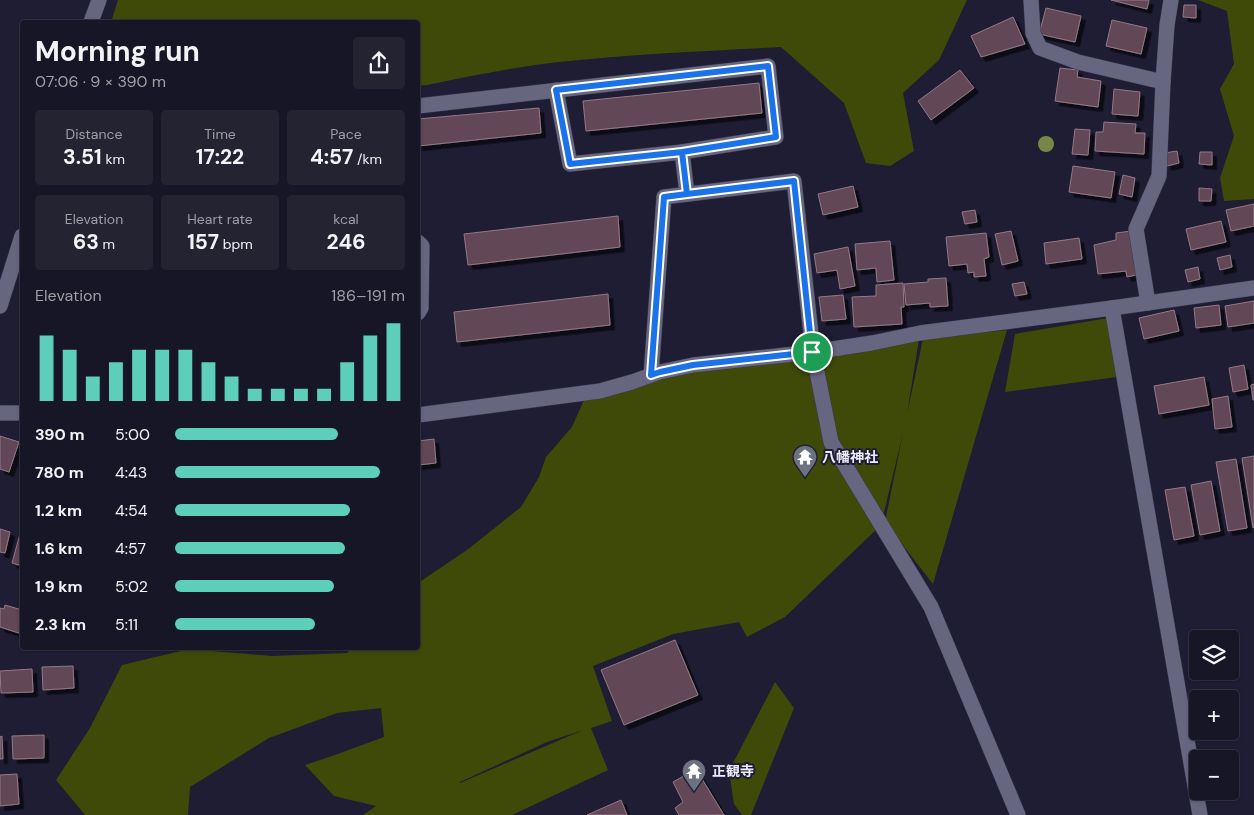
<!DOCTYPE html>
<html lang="en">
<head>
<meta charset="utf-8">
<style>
  :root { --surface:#161626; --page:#232332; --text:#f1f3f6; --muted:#9e9fa7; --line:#353543; --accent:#5cceba }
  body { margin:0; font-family:"DM Sans","Noto Sans JP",sans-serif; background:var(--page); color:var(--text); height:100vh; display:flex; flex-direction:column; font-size:19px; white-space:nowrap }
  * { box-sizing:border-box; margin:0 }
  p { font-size:16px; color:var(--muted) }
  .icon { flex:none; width:28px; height:28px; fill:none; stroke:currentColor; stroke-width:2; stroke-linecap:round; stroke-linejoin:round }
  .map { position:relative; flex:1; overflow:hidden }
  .panel { position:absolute; left:20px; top:20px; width:400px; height:630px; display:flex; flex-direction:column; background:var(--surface); border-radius:5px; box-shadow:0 1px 4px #0004,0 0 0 1px var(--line) }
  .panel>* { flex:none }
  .tools { position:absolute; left:1189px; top:630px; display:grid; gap:10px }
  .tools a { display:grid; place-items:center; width:50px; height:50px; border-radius:5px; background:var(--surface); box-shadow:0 1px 4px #0004,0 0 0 1px var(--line); font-size:25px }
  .pin { position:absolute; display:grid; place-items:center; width:42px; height:42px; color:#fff; margin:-21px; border:2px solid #fff; border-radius:50%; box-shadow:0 1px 5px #0007 }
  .round { display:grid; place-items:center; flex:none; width:52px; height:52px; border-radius:5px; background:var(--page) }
  .head { display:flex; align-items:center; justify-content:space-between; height:85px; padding:0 15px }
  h1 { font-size:28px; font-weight:700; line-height:38px }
  .metrics { display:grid; grid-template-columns:repeat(3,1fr); gap:8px; height:85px; padding:5px 15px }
  .metrics div { display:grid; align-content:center; border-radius:5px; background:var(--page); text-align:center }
  .metrics b { font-size:21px; font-weight:700 }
  .metrics small { font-size:14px; font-weight:400 }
  .metrics p { font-size:14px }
  .chart { height:140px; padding:10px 15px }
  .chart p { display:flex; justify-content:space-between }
  .chart svg { width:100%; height:90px; margin-top:5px; stroke:var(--accent); stroke-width:6 }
  ul { padding:0 15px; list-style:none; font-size:16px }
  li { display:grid; grid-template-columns:80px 60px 1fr; align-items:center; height:38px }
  li i { height:12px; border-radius:6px; background:var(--accent) }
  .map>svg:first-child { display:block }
  .green { fill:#3f4a08; fill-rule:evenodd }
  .building { fill:#624756; stroke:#957887; filter:url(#shadow) }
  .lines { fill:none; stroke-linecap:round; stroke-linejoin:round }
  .minor-casing { stroke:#3b384c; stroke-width:16 }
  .minor { stroke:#676681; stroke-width:15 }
  .tree { fill:#788648 }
  .route-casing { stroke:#fff; stroke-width:10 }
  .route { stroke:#1a73e8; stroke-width:6 }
  .labels { text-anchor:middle; stroke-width:4; stroke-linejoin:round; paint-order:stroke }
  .poi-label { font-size:14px; font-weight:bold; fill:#ebebfb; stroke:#1e1d33; text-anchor:start }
</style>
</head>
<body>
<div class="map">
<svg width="1254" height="815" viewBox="0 0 1254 815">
  <defs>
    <filter id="shadow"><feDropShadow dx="4.5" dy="4.5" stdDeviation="0" flood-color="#0009"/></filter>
  </defs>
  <rect width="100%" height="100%" fill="#1e1d33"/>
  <!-- green -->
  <g class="green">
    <path d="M118,0H967L939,60L903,93L914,151L890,166L866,163L844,103L781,47C707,51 633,54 559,62C515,67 471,76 427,85L418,86V22H111Z"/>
    <path d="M1198,0H1254V199L1224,201L1220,178L1234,136L1220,89L1234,64L1227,11Z"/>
    <path d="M1108,318L1117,377L1005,392L1015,334Z"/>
    <path d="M1007,330L933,584L885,522L903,433L881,525L785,617L747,637L739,622L673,634L593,666L612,721L591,728L608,770L512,815H363L376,806L334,796L305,765L335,755L384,737L381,708L337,713L269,738L190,787L188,815H85L56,780L90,728L122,665L189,649L272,656L347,653L352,648H418V583L467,550L521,507L539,477L546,457L572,427L584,400L693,365L920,333L907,414L923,339ZM583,730L460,783V782L547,742Z"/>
    <path d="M775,682L794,708L751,815H742L734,804L729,771Z"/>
  </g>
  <!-- building -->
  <g class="building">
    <path d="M1111,0H1149L1147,9Z"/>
    <path d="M1184,5H1196V18L1183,17Z"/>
    <path d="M1046,8L1081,16L1075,42L1039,34Z"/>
    <path d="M1013,17L1025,44L981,57L971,36Z"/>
    <path d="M1112,20L1147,28L1141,54L1106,46Z"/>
    <path d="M1060,68L1078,70L1077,77L1101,81L1098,107L1055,101Z"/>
    <path d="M960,70L974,88L931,120L918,101Z"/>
    <path d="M759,83L762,113L586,131L583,101Z"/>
    <path d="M1114,89L1140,92L1138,116L1112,114Z"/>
    <path d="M539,108L541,133L418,146V119Z"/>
    <path d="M1104,122L1136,124L1135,133H1145L1144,154L1095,151L1096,132H1103Z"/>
    <path d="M1075,129L1090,130L1088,155L1072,154Z"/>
    <path d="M1177,151L1179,163L1167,166L1164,153Z"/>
    <path d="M1200,152H1212V165L1199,164Z"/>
    <path d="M1073,166L1115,172L1111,198L1069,192Z"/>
    <path d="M1123,175L1135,178L1132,197L1119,194Z"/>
    <path d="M853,186L858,207L823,215L818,194Z"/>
    <path d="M1199,188L1212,189L1211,201H1199Z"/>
    <path d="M1254,204V226L1231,231L1226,210Z"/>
    <path d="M975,210L977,222L965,224L962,212Z"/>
    <path d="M618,216L620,247L468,265L464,234Z"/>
    <path d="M1221,221L1226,242L1191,250L1186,229Z"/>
    <path d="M1011,231L1018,261L1002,265L995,234Z"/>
    <path d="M1131,231L1136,275L1127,277L1126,271L1098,274L1094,245L1116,240V233Z"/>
    <path d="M986,233L989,257L984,259L986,276L974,277V272L968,273L967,264L949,266L946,237Z"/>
    <path d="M1079,238L1082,259L1046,264L1044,243Z"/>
    <path d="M890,241L894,280L877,282L876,268L857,270L855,244Z"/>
    <path d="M848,247L855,286L840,289L837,270L817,273L814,254Z"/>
    <path d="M1230,255L1232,267L1220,270L1217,258Z"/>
    <path d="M1198,267L1200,279L1188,282L1185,270Z"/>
    <path d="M946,278L948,306L930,307V303L906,305L904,284L928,282V279Z"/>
    <path d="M1024,282L1027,294L1015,296L1012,284Z"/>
    <path d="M903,283L904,307H901L902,324L854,327L852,297L876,296V285Z"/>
    <path d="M608,294L610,325L457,342L454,312Z"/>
    <path d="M843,295L846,319L822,321L819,297Z"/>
    <path d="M1254,301V323L1228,327L1225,306Z"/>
    <path d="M1219,305L1221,325L1196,328L1194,308Z"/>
    <path d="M1174,310L1179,331L1144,339L1139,318Z"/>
    <path d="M1244,365L1248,389L1233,392L1229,368Z"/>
    <path d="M1204,377L1209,405L1159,414L1154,386Z"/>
    <path d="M1254,384V400H1253L1251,385Z"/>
    <path d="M1228,396L1232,427L1215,429L1212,399Z"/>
    <path d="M0,436L19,442L9,472L0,469Z"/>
    <path d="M434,439L436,463L418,465V441Z"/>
    <path d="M1254,456V527L1253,528L1242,458Z"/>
    <path d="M1236,459L1247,528L1228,531L1216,462Z"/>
    <path d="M1211,481L1220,531L1200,535L1191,485Z"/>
    <path d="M1185,487L1194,536L1174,540L1165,490Z"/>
    <path d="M0,529L10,532L5,553L0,552Z"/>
    <path d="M21,530L22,531V566L12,563Z"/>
    <path d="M5,605L22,610V634L0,627V608L4,609Z"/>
    <path d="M675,640L698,695L624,725L601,670Z"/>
    <path d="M73,666L74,688L43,690L42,667Z"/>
    <path d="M32,669L33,692L1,693L0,671Z"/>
    <path d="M44,735V758L13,759L12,736Z"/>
    <path d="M2,736L3,759H0V737Z"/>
    <path d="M696,769L724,815H679L675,808L683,802L673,782Z"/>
    <path d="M17,774L19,804L0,806V775Z"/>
    <path d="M621,800L627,815H587Z"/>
  </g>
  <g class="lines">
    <defs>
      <g id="minor">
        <path d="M1031,0L1033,33L1040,48L1078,62L1163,82"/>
        <path d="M91,22L99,0"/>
        <path d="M556,90L570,164L682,152"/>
        <path d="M418,106L768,66L776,137L682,152L687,194"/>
        <path d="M418,242L422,246L421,308L418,313"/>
        <path d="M1148,303L1136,229L1159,176L1163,82L1167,25L1171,0"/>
        <path d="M0,306L22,236"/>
        <path d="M1112,308L1200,815"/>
        <path d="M651,375L664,197L794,181L813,352L831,442L931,607L1018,815"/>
        <path d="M0,413H22"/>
        <path d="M418,415L600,391L632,382L660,372L693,365L813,352L872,343L920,333L1112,308L1254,288"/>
      </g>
    </defs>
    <!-- minor casing -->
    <use href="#minor" class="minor-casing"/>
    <!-- minor -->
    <use href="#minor" class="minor"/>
  </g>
  <!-- trees -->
  <circle class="tree" cx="1046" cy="144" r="8"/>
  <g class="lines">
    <defs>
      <path id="route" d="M812,352L794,181L687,194L682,152L570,164L556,90L768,66L776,137L682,152L687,194L664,197L651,375L660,372L693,365L812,352"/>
    </defs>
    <!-- route casing -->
    <use href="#route" class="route-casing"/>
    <!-- route -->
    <use href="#route" class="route"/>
  </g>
  <!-- icons -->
  <defs>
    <symbol id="temple-pin" viewBox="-11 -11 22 30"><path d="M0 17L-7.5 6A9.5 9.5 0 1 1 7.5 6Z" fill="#6b7280" stroke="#1e1d33"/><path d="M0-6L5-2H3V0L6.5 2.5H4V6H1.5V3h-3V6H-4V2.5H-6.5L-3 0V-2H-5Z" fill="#fff"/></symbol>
  </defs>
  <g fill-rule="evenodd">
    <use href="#temple-pin" x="791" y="443" width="28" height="38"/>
    <use href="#temple-pin" x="680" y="757" width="28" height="38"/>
  </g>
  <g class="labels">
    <!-- poi labels -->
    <g class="poi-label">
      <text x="822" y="462">八幡神社</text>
      <text x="712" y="776">正観寺</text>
    </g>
  </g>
</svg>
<div class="tools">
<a><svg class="icon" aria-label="layers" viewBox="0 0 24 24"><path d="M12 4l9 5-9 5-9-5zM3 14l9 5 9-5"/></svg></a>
<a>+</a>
<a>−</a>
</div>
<div class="pin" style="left:812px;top:352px;background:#1e9e55"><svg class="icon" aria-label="arrive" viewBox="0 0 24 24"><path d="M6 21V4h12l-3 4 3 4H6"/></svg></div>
<section class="panel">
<div class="head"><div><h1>Morning run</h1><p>07:06 · 9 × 390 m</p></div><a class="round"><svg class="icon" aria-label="share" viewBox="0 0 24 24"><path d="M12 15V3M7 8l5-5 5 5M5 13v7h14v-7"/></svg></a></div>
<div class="metrics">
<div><p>Distance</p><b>3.51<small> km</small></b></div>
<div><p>Time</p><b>17:22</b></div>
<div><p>Pace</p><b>4:57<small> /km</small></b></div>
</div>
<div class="metrics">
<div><p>Elevation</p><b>63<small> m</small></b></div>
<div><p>Heart rate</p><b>157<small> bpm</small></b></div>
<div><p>kcal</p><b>246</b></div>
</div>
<div class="chart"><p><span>Elevation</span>186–191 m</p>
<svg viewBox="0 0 160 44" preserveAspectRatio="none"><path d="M5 44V12M15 44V19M25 44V32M35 44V25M45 44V19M55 44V19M65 44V19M75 44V25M85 44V32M95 44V38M105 44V38M115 44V38M125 44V38M135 44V25M145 44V12M155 44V6"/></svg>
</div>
<ul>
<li><b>390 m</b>5:00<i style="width:71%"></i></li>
<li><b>780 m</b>4:43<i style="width:89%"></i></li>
<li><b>1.2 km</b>4:54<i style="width:76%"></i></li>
<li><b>1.6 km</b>4:57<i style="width:74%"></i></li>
<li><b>1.9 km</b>5:02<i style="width:69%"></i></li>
<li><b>2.3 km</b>5:11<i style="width:61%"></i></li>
</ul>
</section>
</div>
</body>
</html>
